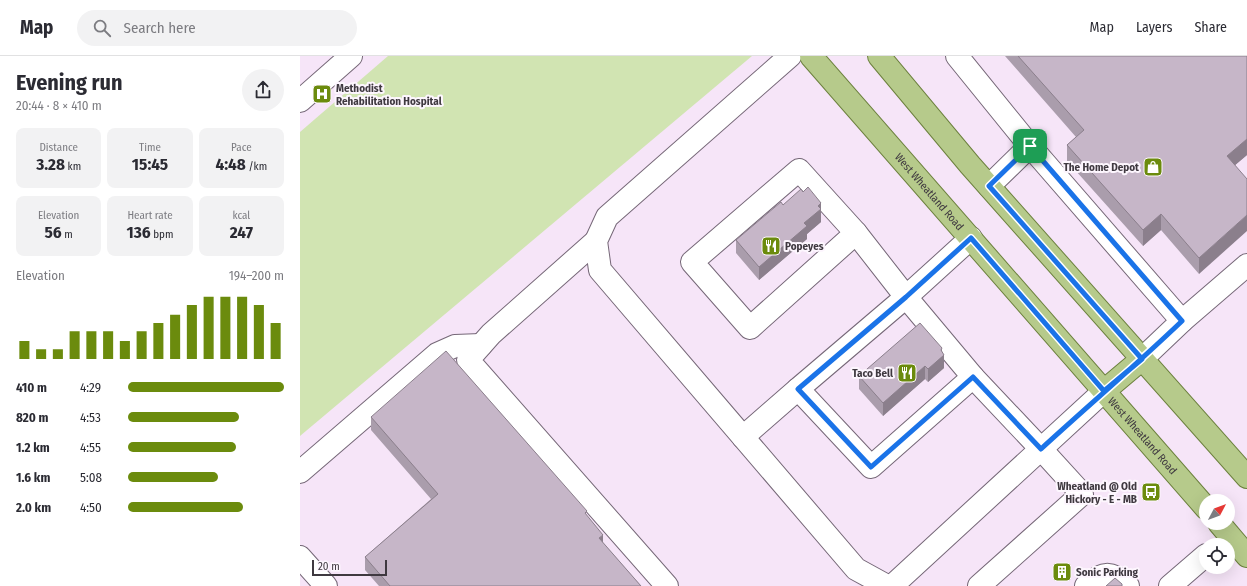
<!DOCTYPE html>
<html lang="en">
<head>
<meta charset="utf-8">
<style>
  :root { --surface:#fff; --page:#f2f2f3; --text:#2b2b33; --muted:#7c7c81; --line:#e1e1e2; --accent:#6b8b0d }
  body { margin:0; font-family:"Fira Sans Condensed",sans-serif; background:var(--page); color:var(--text); height:100vh; display:flex; flex-direction:column; font-size:15px; white-space:nowrap }
  * { box-sizing:border-box; margin:0 }
  p { font-size:13px; color:var(--muted) }
  .icon { flex:none; width:22px; height:22px; fill:none; stroke:currentColor; stroke-width:2; stroke-linecap:round; stroke-linejoin:round }
  .map { position:relative; flex:1; overflow:hidden }
  .sheet { display:flex; flex-direction:column; background:var(--surface); width:300px }
  .sheet>* { flex:none }
  .needle { width:26px; rotate:49deg }
  .controls { position:absolute; left:899px; top:438px; display:grid; gap:8px }
  .controls a { display:grid; place-items:center; width:36px; height:36px; border-radius:50%; background:var(--surface); box-shadow:0 4px 16px #0002; font-size:20px }
  .scale { position:absolute; left:12px; bottom:10px; width:75px; box-sizing:border-box; padding-left:4px; border:2px solid #3f3940; border-top:0; font-size:11px; line-height:14px; white-space:nowrap; color:#3f3940; -webkit-text-stroke:3px #fdf6fe; paint-order:stroke }
  .pin { position:absolute; display:grid; place-items:center; width:34px; height:34px; color:#fff; margin:-17px; border-radius:8px; box-shadow:0 2px 6px #0006 }
  .round { display:grid; place-items:center; flex:none; width:42px; height:42px; border-radius:21px; background:var(--page) }
  .overview { display:flex; align-items:center; justify-content:space-between; height:68px; padding:0 16px }
  h1 { font-size:22px; font-weight:700; line-height:30px }
  .figures { display:grid; grid-template-columns:repeat(3,1fr); gap:6px; height:68px; padding:4px 16px }
  .figures div { display:grid; align-content:center; border-radius:8px; background:var(--page); text-align:center }
  .figures b { font-size:17px; font-weight:700 }
  .figures small { font-size:11px; font-weight:400 }
  .figures p { font-size:11px }
  .chart { height:112px; padding:8px 16px }
  .chart p { display:flex; justify-content:space-between }
  .chart svg { width:100%; height:72px; margin-top:4px; stroke:var(--accent); stroke-width:6 }
  ul { padding:0 16px; list-style:none; font-size:13px }
  li { display:grid; grid-template-columns:64px 48px 1fr; align-items:center; height:30px }
  li i { height:10px; border-radius:5px; background:var(--accent) }
  header { display:flex; align-items:center; gap:24px; box-sizing:border-box; height:56px; padding:0 20px; background:var(--surface); border-bottom:1px solid var(--line) }
  header strong { font-size:19px }
  nav { display:flex; gap:22px; margin-inline-start:auto; font-size:14px }
  .search { width:280px; height:36px; background:var(--page); display:flex; align-items:center; gap:10px; box-sizing:border-box; padding:0 14px; border-radius:22px; color:var(--muted); font-size:15px }
  main { display:flex; flex:1; min-height:0 }
  .map>svg:first-child { display:block }
  .green { fill:#d1e4b2 }
  .lines { fill:none; stroke-linecap:round; stroke-linejoin:round }
  .minor-casing { stroke:#756777; stroke-width:24 }
  .major-casing { stroke:#6c803e; stroke-width:24 }
  .minor { stroke:#fff; stroke-width:22 }
  .major { stroke:#b6ca8b; stroke-width:22 }
  .wall { fill:#aa9dac }
  .shaded-wall { fill:#8b7f8c }
  .building { fill:#c6b6c8; stroke:#8b7f8c }
  .route-casing { stroke:#fff; stroke-width:8 }
  .route { stroke:#1a73e8; stroke-width:5 }
  .labels { text-anchor:middle; stroke-width:4; stroke-linejoin:round; paint-order:stroke }
  .poi-label { font-size:11px; font-weight:bold; fill:#3f3940; stroke:#fdf6fe; text-anchor:start }
  .street-label { font-size:11px; fill:#3f3940; stroke:#fdf6fe }
</style>
</head>
<body>
<header>
<strong>Map</strong>
<div class="search"><svg class="icon" aria-label="search" viewBox="0 0 24 24"><circle cx="10" cy="10" r="6"/><path d="M15 15l6 6"/></svg>Search here</div>
<nav><a>Map</a><a>Layers</a><a>Share</a></nav>
</header>
<main>
<section class="sheet">
<div class="overview"><div><h1>Evening run</h1><p>20:44 · 8 × 410 m</p></div><a class="round"><svg class="icon" aria-label="share" viewBox="0 0 24 24"><path d="M12 15V3M7 8l5-5 5 5M5 13v7h14v-7"/></svg></a></div>
<div class="figures">
<div><p>Distance</p><b>3.28<small> km</small></b></div>
<div><p>Time</p><b>15:45</b></div>
<div><p>Pace</p><b>4:48<small> /km</small></b></div>
</div>
<div class="figures">
<div><p>Elevation</p><b>56<small> m</small></b></div>
<div><p>Heart rate</p><b>136<small> bpm</small></b></div>
<div><p>kcal</p><b>247</b></div>
</div>
<div class="chart"><p><span>Elevation</span>194–200 m</p>
<svg viewBox="0 0 160 44" preserveAspectRatio="none"><path d="M5 44V33M15 44V38M25 44V38M35 44V27M45 44V27M55 44V27M65 44V33M75 44V27M85 44V22M95 44V17M105 44V11M115 44V6M125 44V6M135 44V6M145 44V11M155 44V22"/></svg>
</div>
<ul>
<li><b>410 m</b>4:29<i style="width:100%"></i></li>
<li><b>820 m</b>4:53<i style="width:71%"></i></li>
<li><b>1.2 km</b>4:55<i style="width:69%"></i></li>
<li><b>1.6 km</b>5:08<i style="width:58%"></i></li>
<li><b>2.0 km</b>4:50<i style="width:74%"></i></li>
</ul>
</section>
<div class="map">
<svg width="947" height="530" viewBox="0 0 947 530">
  <rect width="100%" height="100%" fill="#f6e5f8"/>
  <!-- green -->
  <path class="green" d="M88,0H452L0,380V76Z"/>
  <g class="lines">
    <defs>
      <g id="minor">
        <path d="M490,0L307,161L296,185L300,214L556,513L587,530"/>
        <path d="M657,0L730,90L882,265L842,303"/>
        <path d="M0,45L51,0"/>
        <path d="M499,114L556,177L450,272L392,206Z"/>
        <path d="M689,130L730,90"/>
        <path d="M556,177L606,241L673,321L571,411L498,333L606,241L671,182"/>
        <path d="M296,185L191,278L168,304L367,530"/>
        <path d="M882,265L947,209"/>
        <path d="M673,321L741,393L782,438L679,530"/>
        <path d="M443,381L498,333"/>
        <path d="M0,416L137,298L155,290L181,289"/>
        <path d="M0,501L26,530"/>
        <path d="M592,530L804,335"/>
        <path d="M786,530C803,515 812,515 828,530"/>
        <path d="M870,530L906,499"/>
      </g>
      <g id="major">
        <path id="s1" d="M511,0L906,452"/>
        <path d="M579,0L670,109L947,421"/>
        <path d="M804,335L842,303"/>
        <path d="M919,467L947,500"/>
      </g>
    </defs>
    <!-- minor casing -->
    <use href="#minor" class="minor-casing"/>
    <!-- major casing -->
    <use href="#major" class="major-casing"/>
    <!-- minor -->
    <use href="#minor" class="minor"/>
    <!-- major -->
    <use href="#major" class="major"/>
  </g>
  <!-- wall -->
  <g class="wall">
    <path d="M705,0H947V99L935,109L899,218L861,174L843,190L767,105V89L776,81Z"/>
    <path d="M483,149L521,160V166L507,178V183L459,224L436,197V184Z"/>
    <path d="M642,296L644,312L628,326L625,323L583,360L559,333V320Z"/>
    <path d="M71,361L287,460L303,487L341,530H79L65,514V501L131,443L71,374Z"/>
  </g>
  <!-- shaded-wall -->
  <g class="shaded-wall">
    <path d="M947,83V99L927,116V100Z"/>
    <path d="M521,147V166L507,178V183L459,224V211L504,167L518,150Z"/>
    <path d="M861,158V174L843,190V174Z"/>
    <path d="M947,159V175L899,218V202Z"/>
    <path d="M642,292V300L644,299V312L628,326V313L641,294Z"/>
    <path d="M625,310V323L583,360V347Z"/>
    <path d="M303,479V492L299,482Z"/>
  </g>
  <!-- building -->
  <g class="building">
    <path d="M718,0H947V83L927,100L947,123V159L899,202L861,158L843,174L767,89L784,74Z"/>
    <path d="M508,131L521,147L518,150L521,153L504,167L507,170L459,211L436,184L481,146L483,149L501,133L503,136Z"/>
    <path d="M620,267L642,292L641,294L644,299L628,313L625,310L583,347L559,320Z"/>
    <path d="M146,295L287,455L285,457L303,479L299,482L341,530H90L65,501L138,438L71,361Z"/>
    <path d="M815,522L822,528V530H806Z"/>
  </g>
  <g class="lines">
    <defs>
      <path id="route" d="M730,90L882,265C836,309 788,350 741,393L673,321L571,411L498,333L606,241L671,182L804,335L842,303L689,130L730,90"/>
    </defs>
    <!-- route casing -->
    <use href="#route" class="route-casing"/>
    <!-- route -->
    <use href="#route" class="route"/>
  </g>
  <!-- icons -->
  <defs>
    <symbol id="hospital-square" viewBox="-11 -11 22 22"><rect x="-9" y="-9" width="18" height="18" rx="4" fill="#6b8b0d" stroke="#fdf6fe"/><path d="M-5-5h3v3.5h4V-5h3V5h-3V1.5h-4V5h-3Z" fill="#fff"/></symbol>
    <symbol id="shop-square" viewBox="-11 -11 22 22"><rect x="-9" y="-9" width="18" height="18" rx="4" fill="#6b8b0d" stroke="#fdf6fe"/><path d="M-5-2.5h2.3a2.7 3.5 0 0 1 5.4 0H5L5.5 6h-11ZM-1.5-2.5h3a1.5 2.3 0 0 0-3 0Z" fill="#fff"/></symbol>
    <symbol id="restaurant-square" viewBox="-11 -11 22 22"><rect x="-9" y="-9" width="18" height="18" rx="4" fill="#6b8b0d" stroke="#fdf6fe"/><path d="M-5-6h1v4h1v-4h1v4h1v-4h1v5L-1.5 .5V6h-2V.5L-5-1ZM5-6V6H3V1.5H1.5Q1.5-4 5-6Z" fill="#fff"/></symbol>
    <symbol id="bus-square" viewBox="-11 -11 22 22"><rect x="-9" y="-9" width="18" height="18" rx="4" fill="#6b8b0d" stroke="#fdf6fe"/><path d="M-5-6H5V4H4V6H2V4H-2V6H-4V4H-5ZM-3.5-4V0h7V-4ZM-3.5 1.2v1.5H-2V1.2ZM2 1.2v1.5H3.5V1.2Z" fill="#fff"/></symbol>
    <symbol id="building-square" viewBox="-11 -11 22 22"><rect x="-9" y="-9" width="18" height="18" rx="4" fill="#6b8b0d" stroke="#fdf6fe"/><path d="M-4-6H4V6H1V3H-1V6H-4ZM-2.5-4.3h1.7v1.8h-1.7ZM.8-4.3h1.7v1.8H.8ZM-2.5-1h1.7V.8h-1.7ZM.8-1h1.7V.8H.8Z" fill="#fff"/></symbol>
  </defs>
  <g fill-rule="evenodd">
    <use href="#hospital-square" x="11" y="27" width="22" height="22"/>
    <use href="#shop-square" x="842" y="100" width="22" height="22"/>
    <use href="#restaurant-square" x="460" y="179" width="22" height="22"/>
    <use href="#restaurant-square" x="596" y="306" width="22" height="22"/>
    <use href="#bus-square" x="840" y="425" width="22" height="22"/>
    <use href="#building-square" x="751" y="505" width="22" height="22"/>
  </g>
  <g class="labels">
    <!-- poi labels -->
    <g class="poi-label">
      <text x="36" y="36">Methodist<tspan x="36" dy="13">Rehabilitation Hospital</tspan></text>
      <text x="839" y="115" text-anchor="end">The Home Depot</text>
      <text x="485" y="194">Popeyes</text>
      <text x="593" y="321" text-anchor="end">Taco Bell</text>
      <text x="837" y="434" text-anchor="end">Wheatland @ Old<tspan x="837" dy="13">Hickory - E - MB</tspan></text>
      <text x="776" y="520">Sonic Parking</text>
    </g>
    <!-- street labels -->
    <g class="street-label">
      <text dy="4" stroke="none"><textPath href="#s1" startOffset="180">West Wheatland Road</textPath></text>
      <text dy="4" stroke="none"><textPath href="#s1" startOffset="504">West Wheatland Road</textPath></text>
    </g>
  </g>
</svg>
<div class="controls">
<a><svg class="needle" viewBox="-14 -14 28 28"><path d="M0-13l5 13h-10z" fill="#e53935"/><path d="M0 13l5-13h-10z" fill="#7c7c81"/></svg></a>
<a><svg class="icon" aria-label="locate" viewBox="0 0 24 24"><circle cx="12" cy="12" r="6"/><path d="M12 2v4M12 18v4M2 12h4M18 12h4"/></svg></a>
</div>
<div class="scale">20 m</div>
<div class="pin" style="left:730px;top:90px;background:#1e9e55"><svg class="icon" aria-label="arrive" viewBox="0 0 24 24"><path d="M6 21V4h12l-3 4 3 4H6"/></svg></div>
</div>
</main>
</body>
</html>
